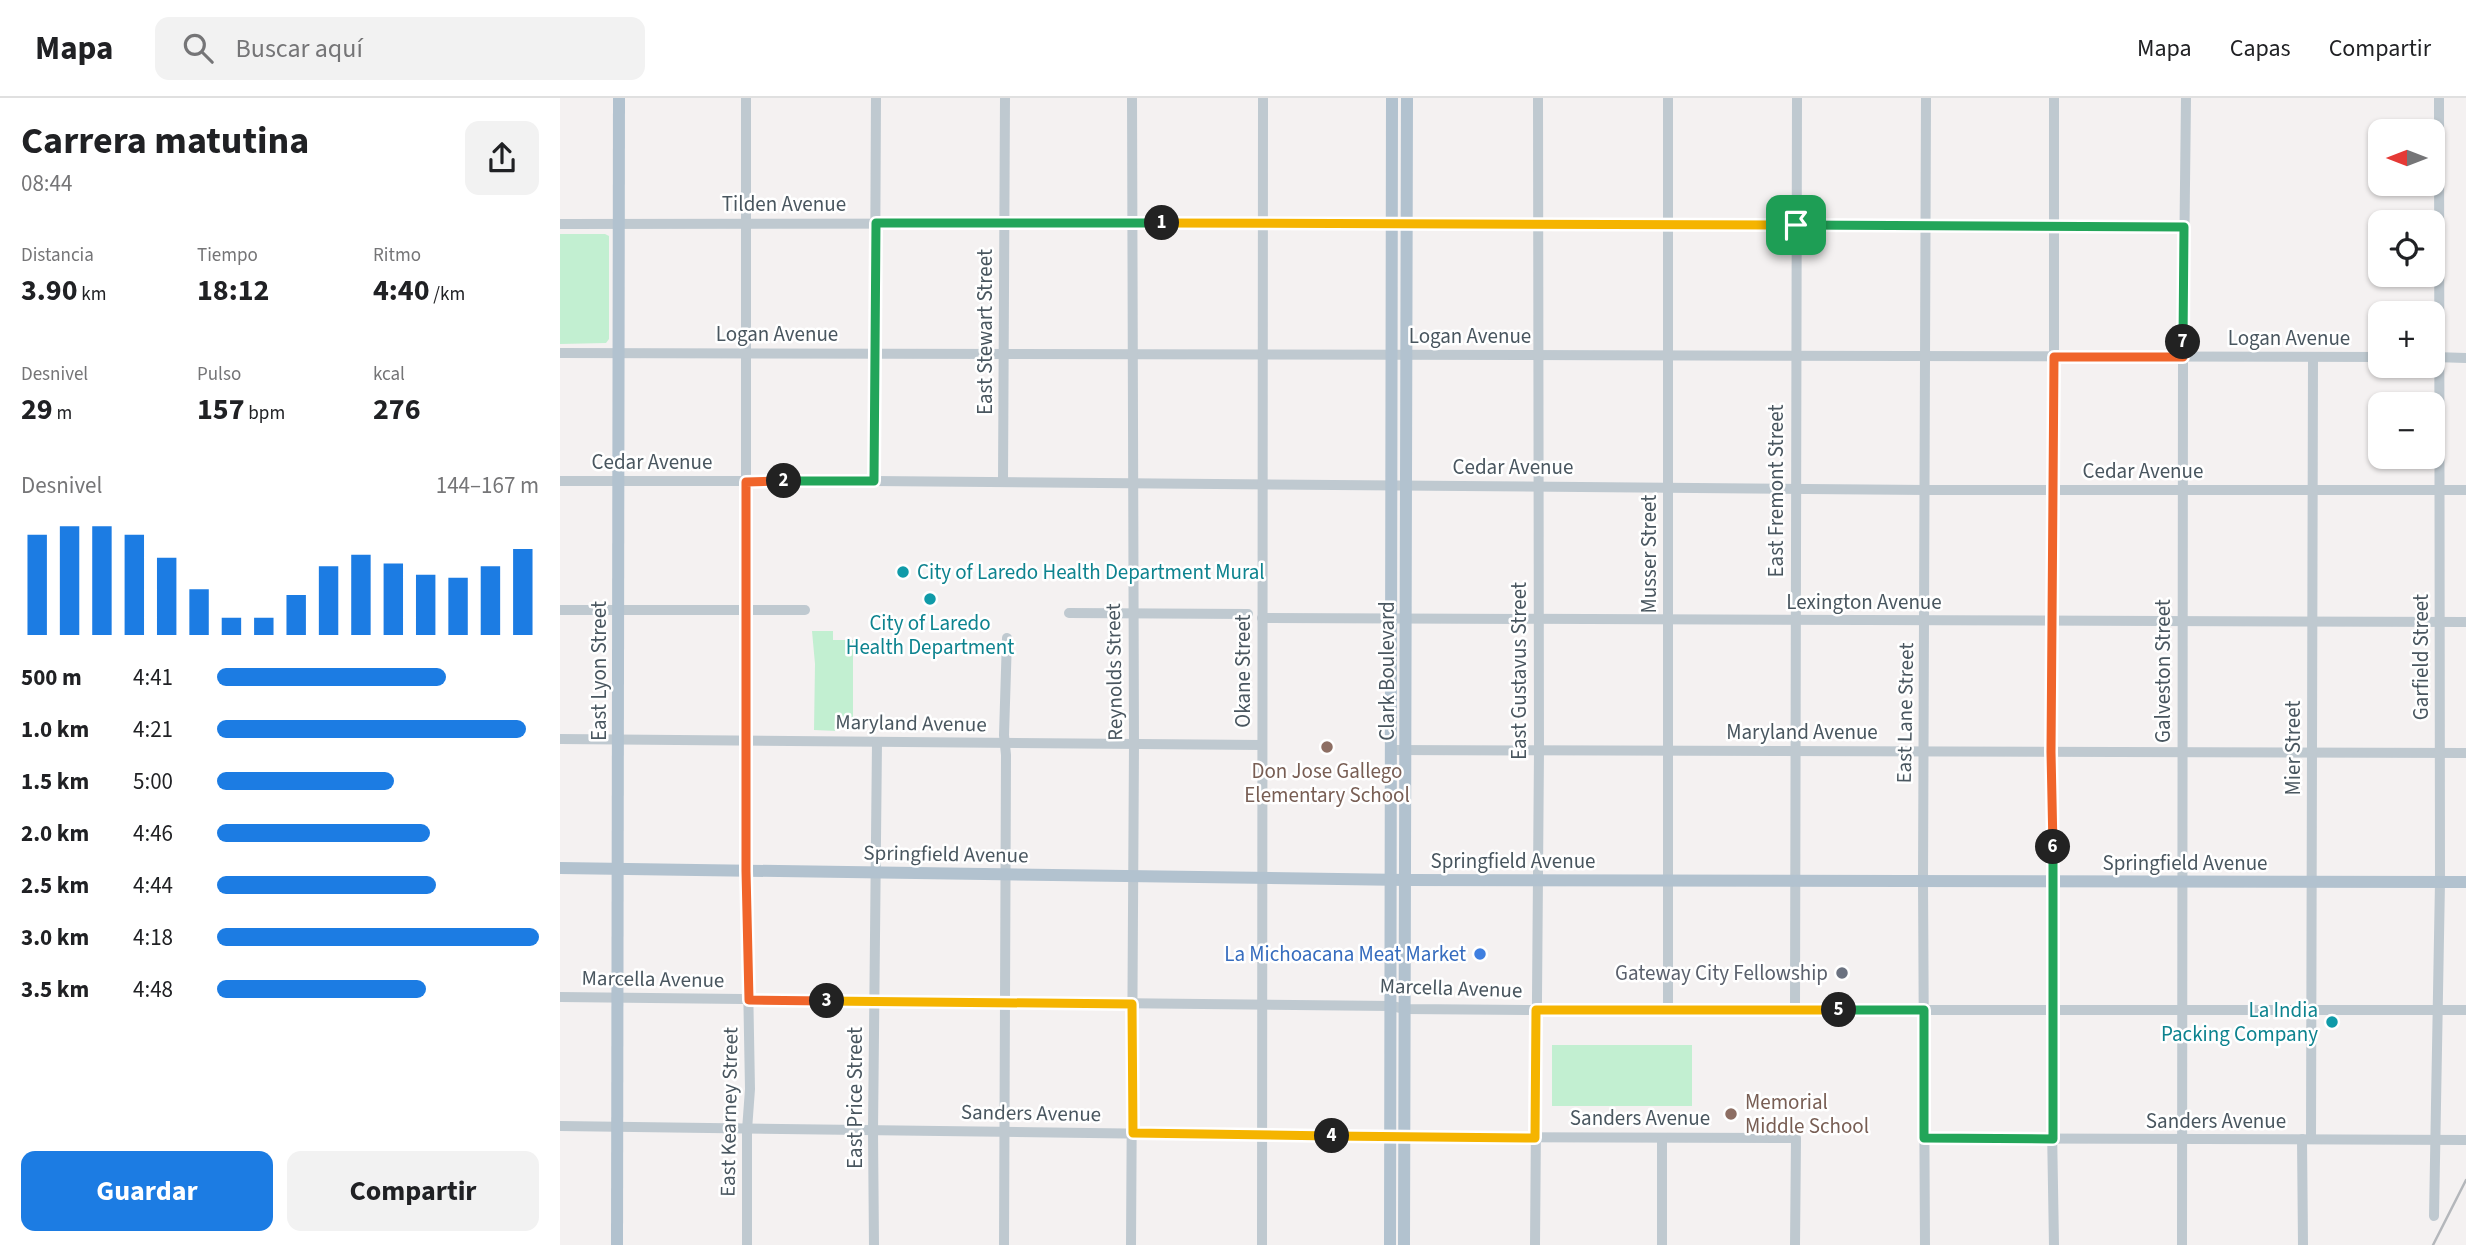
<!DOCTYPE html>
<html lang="es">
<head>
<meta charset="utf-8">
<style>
  :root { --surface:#fff; --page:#f2f2f2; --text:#202124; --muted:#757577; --line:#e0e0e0; --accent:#1c7ce3 }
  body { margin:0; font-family:"Source Sans 3",sans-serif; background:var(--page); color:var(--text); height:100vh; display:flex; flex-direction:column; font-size:26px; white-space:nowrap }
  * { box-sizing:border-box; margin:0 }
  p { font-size:23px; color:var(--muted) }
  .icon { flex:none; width:38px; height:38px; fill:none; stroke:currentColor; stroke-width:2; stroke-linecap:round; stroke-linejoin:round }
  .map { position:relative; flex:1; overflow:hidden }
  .drawer { display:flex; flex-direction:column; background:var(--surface); width:560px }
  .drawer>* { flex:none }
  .needle { width:46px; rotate:270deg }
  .tools { position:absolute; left:1808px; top:21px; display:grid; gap:14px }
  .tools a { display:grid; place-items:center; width:77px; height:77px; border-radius:14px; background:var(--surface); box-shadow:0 2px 5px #0004; font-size:35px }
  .pin { position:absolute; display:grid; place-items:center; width:60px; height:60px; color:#fff; margin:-30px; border-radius:14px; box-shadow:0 4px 10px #0006 }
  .km { position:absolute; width:35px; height:35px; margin:-18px; border-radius:50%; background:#222; color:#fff; font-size:19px; line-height:35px; text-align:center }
  .round { display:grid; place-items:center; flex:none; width:74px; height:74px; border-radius:14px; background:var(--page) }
  .overview { display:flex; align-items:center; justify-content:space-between; height:119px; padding:0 21px }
  h1 { font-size:38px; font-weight:700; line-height:52px }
  .metrics { display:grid; grid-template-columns:repeat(3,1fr); gap:10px; height:119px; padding:7px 21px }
  .metrics div { display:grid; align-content:center }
  .metrics b { font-size:30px; font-weight:700 }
  .metrics small { font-size:19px; font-weight:400 }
  .metrics p { font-size:19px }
  .chart { height:196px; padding:14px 21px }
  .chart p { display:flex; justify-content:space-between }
  .chart svg { width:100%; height:126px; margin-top:7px; stroke:var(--accent); stroke-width:6 }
  .primary-button { display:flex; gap:14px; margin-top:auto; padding:14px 21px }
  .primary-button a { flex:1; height:80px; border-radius:14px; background:var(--accent); color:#fff; font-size:28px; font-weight:700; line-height:80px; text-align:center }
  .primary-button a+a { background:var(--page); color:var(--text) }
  ul { padding:0 21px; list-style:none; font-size:23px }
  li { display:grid; grid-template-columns:112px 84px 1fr; align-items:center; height:52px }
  li i { height:18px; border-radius:9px; background:var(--accent) }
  header { display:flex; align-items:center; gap:42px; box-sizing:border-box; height:98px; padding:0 35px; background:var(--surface); border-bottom:2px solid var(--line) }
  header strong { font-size:33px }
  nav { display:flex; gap:38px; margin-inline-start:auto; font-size:24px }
  .search { width:490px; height:63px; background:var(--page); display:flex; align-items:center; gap:18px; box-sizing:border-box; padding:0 24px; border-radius:14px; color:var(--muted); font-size:26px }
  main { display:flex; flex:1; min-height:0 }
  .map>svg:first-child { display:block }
  .park { fill:#c2efd1 }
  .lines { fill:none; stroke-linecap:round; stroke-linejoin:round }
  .minor { stroke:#bfc9d0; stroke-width:10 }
  .major { stroke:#b2c2cf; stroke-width:12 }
  .rail { stroke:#b4b7bb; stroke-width:2.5 }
  .split-1-casing { stroke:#fff; stroke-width:14 }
  .split-2-casing { stroke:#fff; stroke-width:14 }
  .split-3-casing { stroke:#fff; stroke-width:14 }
  .split-4-casing { stroke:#fff; stroke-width:14 }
  .split-5-casing { stroke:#fff; stroke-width:14 }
  .split-6-casing { stroke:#fff; stroke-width:14 }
  .split-7-casing { stroke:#fff; stroke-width:14 }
  .split-8-casing { stroke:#fff; stroke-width:14 }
  .split-1 { stroke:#f5b400; stroke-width:9 }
  .split-2 { stroke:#22a559; stroke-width:9 }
  .split-3 { stroke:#f0652b; stroke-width:9 }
  .split-4 { stroke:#f5b400; stroke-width:9 }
  .split-5 { stroke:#f5b400; stroke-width:9 }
  .split-6 { stroke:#22a559; stroke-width:9 }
  .split-7 { stroke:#f0652b; stroke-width:9 }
  .split-8 { stroke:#22a559; stroke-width:9 }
  .culture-dot { fill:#0f9aa8; stroke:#fff; stroke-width:2.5 }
  .education-dot { fill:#8d6e63; stroke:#fff; stroke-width:2.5 }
  .shop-dot { fill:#3f7fe0; stroke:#fff; stroke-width:2.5 }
  .worship-dot { fill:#6b7280; stroke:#fff; stroke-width:2.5 }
  .labels { text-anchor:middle; stroke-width:5; stroke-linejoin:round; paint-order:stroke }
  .street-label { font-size:21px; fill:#49565f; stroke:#fff }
  .culture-label { font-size:21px; fill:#0d838f; stroke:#fff; text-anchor:start }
  .education-label { font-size:21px; fill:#785e54; stroke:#fff }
  .shop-label { font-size:21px; fill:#366cbe; stroke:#fff; text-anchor:end }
  .worship-label { font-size:21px; fill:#5b616d; stroke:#fff; text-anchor:end }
</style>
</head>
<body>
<header>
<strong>Mapa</strong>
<div class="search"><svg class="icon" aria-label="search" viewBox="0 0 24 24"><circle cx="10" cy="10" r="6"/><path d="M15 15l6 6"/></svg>Buscar aquí</div>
<nav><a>Mapa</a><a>Capas</a><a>Compartir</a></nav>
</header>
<main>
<section class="drawer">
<div class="overview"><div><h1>Carrera matutina</h1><p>08:44</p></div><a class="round"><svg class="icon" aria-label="share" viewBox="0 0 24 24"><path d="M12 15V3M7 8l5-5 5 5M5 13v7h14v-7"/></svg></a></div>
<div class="metrics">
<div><p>Distancia</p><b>3.90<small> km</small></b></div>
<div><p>Tiempo</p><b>18:12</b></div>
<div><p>Ritmo</p><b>4:40<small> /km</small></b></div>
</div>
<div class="metrics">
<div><p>Desnivel</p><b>29<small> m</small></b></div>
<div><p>Pulso</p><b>157<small> bpm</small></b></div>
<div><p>kcal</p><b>276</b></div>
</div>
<div class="chart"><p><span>Desnivel</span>144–167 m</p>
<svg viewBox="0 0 160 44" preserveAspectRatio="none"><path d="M5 44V9M15 44V6M25 44V6M35 44V9M45 44V17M55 44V28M65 44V38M75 44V38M85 44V30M95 44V20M105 44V16M115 44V19M125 44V23M135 44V24M145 44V20M155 44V14"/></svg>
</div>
<ul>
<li><b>500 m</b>4:41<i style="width:71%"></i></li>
<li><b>1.0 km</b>4:21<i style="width:96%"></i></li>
<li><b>1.5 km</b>5:00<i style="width:55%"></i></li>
<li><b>2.0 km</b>4:46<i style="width:66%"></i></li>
<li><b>2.5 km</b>4:44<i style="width:68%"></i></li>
<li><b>3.0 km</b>4:18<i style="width:100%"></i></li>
<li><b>3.5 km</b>4:48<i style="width:65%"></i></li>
</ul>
<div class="primary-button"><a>Guardar</a><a>Compartir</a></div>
</section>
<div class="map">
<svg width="1906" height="1147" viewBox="0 0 1906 1147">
  <rect width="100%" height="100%" fill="#f4f1f1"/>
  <!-- park -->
  <g class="park">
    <path d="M0,136H45L49,138V241L46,245L0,246Z"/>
    <path d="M252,533H273V542H293V628H277V633L254,632L255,566Z"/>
    <rect x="992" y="947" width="140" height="61"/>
  </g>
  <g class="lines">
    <!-- minor -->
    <g class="minor">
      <path d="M186,0V773L190,991L187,1032V1147"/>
      <path d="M1494,0V392L1491,654L1494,784L1492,1030L1494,1147"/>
      <path d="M0,126L847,125L1624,129"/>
      <path d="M0,255L1820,259"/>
      <path d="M1874,259L1906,260"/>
      <path d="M0,383H314L1365,392H1906"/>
      <path d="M314,383L316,0"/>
      <path d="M443,384L445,0"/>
      <path d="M0,512H245"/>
      <path d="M509,515L688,516"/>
      <path d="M702,520L1906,524"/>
      <path d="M0,641L702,647"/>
      <path d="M831,652L1906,655"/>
      <path d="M0,899L831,908L846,911L977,912H1906"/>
      <path d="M1235,911L1237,0"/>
      <path d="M1108,912V0"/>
      <path d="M0,1028L831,1039L1236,1040L1235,1147"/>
      <path d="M1102,1040V1147"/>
      <path d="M1365,1040L1906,1042"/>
      <path d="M1742,1041L1743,1147"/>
      <path d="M1751,1041L1753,260"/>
      <path d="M1874,1118L1880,784L1879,0"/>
      <path d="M314,1147L313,1033L317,644"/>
      <path d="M444,1147L446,657L444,637L447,540"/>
      <path d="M571,1147L574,647L572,0"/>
      <path d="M702,1147L703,0"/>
      <path d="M975,1147L979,653L978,0"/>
      <path d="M1365,1147L1363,784L1366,0"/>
      <path d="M1622,1147L1623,259L1626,0"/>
    </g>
    <!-- major -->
    <g class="major">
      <path d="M0,770L846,782L1906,784"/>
      <path d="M57,1147L59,0"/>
      <path d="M830,1147L832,0"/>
      <path d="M844,1147L847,0"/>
    </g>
    <!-- rail -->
    <path class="rail" d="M1873,1147L1906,1082"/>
  </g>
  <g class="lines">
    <defs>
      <path id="split-1" d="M602,125L1236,127"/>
      <path id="split-2" d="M224,383H314L316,125H602"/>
      <path id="split-3" d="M224,383L186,384V773L189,902L267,903"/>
      <path id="split-4" d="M267,903L572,906L573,1035L772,1038"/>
      <path id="split-5" d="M772,1038L975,1040L976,912H1279"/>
      <path id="split-6" d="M1279,912H1364V1040L1493,1041V749"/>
      <path id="split-7" d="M1493,749L1491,654L1494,259H1623V244"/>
      <path id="split-8" d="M1236,127L1624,129L1623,244"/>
    </defs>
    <!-- split-1 casing -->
    <use href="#split-1" class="split-1-casing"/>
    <!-- split-2 casing -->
    <use href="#split-2" class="split-2-casing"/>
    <!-- split-3 casing -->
    <use href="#split-3" class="split-3-casing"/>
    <!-- split-4 casing -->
    <use href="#split-4" class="split-4-casing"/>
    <!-- split-5 casing -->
    <use href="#split-5" class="split-5-casing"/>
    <!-- split-6 casing -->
    <use href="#split-6" class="split-6-casing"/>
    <!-- split-7 casing -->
    <use href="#split-7" class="split-7-casing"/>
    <!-- split-8 casing -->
    <use href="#split-8" class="split-8-casing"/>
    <!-- split-1 -->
    <use href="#split-1" class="split-1"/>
    <!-- split-2 -->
    <use href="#split-2" class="split-2"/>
    <!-- split-3 -->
    <use href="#split-3" class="split-3"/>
    <!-- split-4 -->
    <use href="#split-4" class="split-4"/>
    <!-- split-5 -->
    <use href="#split-5" class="split-5"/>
    <!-- split-6 -->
    <use href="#split-6" class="split-6"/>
    <!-- split-7 -->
    <use href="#split-7" class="split-7"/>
    <!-- split-8 -->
    <use href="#split-8" class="split-8"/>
  </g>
  <!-- markers -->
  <g class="culture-dot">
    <circle cx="343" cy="474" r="7"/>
    <circle cx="370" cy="501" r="7"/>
    <circle cx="1772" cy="924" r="7"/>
  </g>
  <g class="education-dot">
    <circle cx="767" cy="649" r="7"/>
    <circle cx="1171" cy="1016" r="7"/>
  </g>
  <circle class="shop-dot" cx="920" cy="856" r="7"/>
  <circle class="worship-dot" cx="1282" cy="875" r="7"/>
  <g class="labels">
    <!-- street labels -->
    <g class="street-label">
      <text x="224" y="113">Tilden Avenue</text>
      <text transform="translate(425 234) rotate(-90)" y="7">East Stewart Street</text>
      <text x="217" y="243">Logan Avenue</text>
      <text x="910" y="245">Logan Avenue</text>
      <text x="1729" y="247">Logan Avenue</text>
      <text x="92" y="371">Cedar Avenue</text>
      <text x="953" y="376">Cedar Avenue</text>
      <text x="1583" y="380">Cedar Avenue</text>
      <text transform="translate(1216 393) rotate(-90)" y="7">East Fremont Street</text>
      <text transform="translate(1089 456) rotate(-90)" y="7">Musser Street</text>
      <text x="1304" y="511">Lexington Avenue</text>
      <text transform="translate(1861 559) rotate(-90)" y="7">Garfield Street</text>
      <text transform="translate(39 573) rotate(-90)" y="7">East Lyon Street</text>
      <text transform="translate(683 573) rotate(-90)" y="7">Okane Street</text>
      <text transform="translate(827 573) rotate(-90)" y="7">Clark Boulevard</text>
      <text transform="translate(959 573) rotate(-90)" y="7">East Gustavus Street</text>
      <text transform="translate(1603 573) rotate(-90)" y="7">Galveston Street</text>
      <text transform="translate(554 574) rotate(-91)" y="7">Reynolds Street</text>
      <text transform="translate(1345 615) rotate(-89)" y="7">East Lane Street</text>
      <text transform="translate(351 625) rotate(1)" y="7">Maryland Avenue</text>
      <text x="1242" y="641">Maryland Avenue</text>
      <text transform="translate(1733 650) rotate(-90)" y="7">Mier Street</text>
      <text transform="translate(386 756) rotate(1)" y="7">Springfield Avenue</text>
      <text x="953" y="770">Springfield Avenue</text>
      <text x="1625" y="772">Springfield Avenue</text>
      <text transform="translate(93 881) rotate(1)" y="7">Marcella Avenue</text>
      <text transform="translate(891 890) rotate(2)" y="7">Marcella Avenue</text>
      <text transform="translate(295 1000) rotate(-90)" y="7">East Price Street</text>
      <text transform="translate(169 1014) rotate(-89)" y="7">East Kearney Street</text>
      <text transform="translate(471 1015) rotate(1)" y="7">Sanders Avenue</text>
      <text x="1080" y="1027">Sanders Avenue</text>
      <text x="1656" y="1030">Sanders Avenue</text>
    </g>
    <!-- culture labels -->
    <g class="culture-label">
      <text x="357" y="481">City of Laredo Health Department Mural</text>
      <text x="370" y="532" text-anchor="middle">City of Laredo<tspan x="370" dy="24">Health Department</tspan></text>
      <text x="1758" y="919" text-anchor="end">La India<tspan x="1758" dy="24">Packing Company</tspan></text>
    </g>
    <!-- education labels -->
    <g class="education-label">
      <text x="767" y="680">Don Jose Gallego<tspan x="767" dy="24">Elementary School</tspan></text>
      <text x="1185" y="1011" text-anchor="start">Memorial<tspan x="1185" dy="24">Middle School</tspan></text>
    </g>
    <!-- shop labels -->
    <g class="shop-label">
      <text x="906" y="863">La Michoacana Meat Market</text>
    </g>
    <!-- worship labels -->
    <g class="worship-label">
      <text x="1268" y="882">Gateway City Fellowship</text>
    </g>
  </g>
</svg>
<div class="tools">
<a><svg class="needle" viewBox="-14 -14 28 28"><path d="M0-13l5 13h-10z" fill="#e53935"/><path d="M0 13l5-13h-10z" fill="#757577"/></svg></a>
<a><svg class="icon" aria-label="locate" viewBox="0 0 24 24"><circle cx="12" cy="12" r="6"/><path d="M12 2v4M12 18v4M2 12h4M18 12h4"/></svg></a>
<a>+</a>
<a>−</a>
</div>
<div class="pin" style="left:1236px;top:127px;background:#1e9e55"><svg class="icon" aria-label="arrive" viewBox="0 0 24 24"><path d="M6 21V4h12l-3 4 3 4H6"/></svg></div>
<b class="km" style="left:602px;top:125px">1</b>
<b class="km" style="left:224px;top:383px">2</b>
<b class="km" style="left:267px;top:903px">3</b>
<b class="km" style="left:772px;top:1038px">4</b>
<b class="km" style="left:1279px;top:912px">5</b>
<b class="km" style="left:1493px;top:749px">6</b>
<b class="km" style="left:1623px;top:244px">7</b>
</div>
</main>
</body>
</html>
